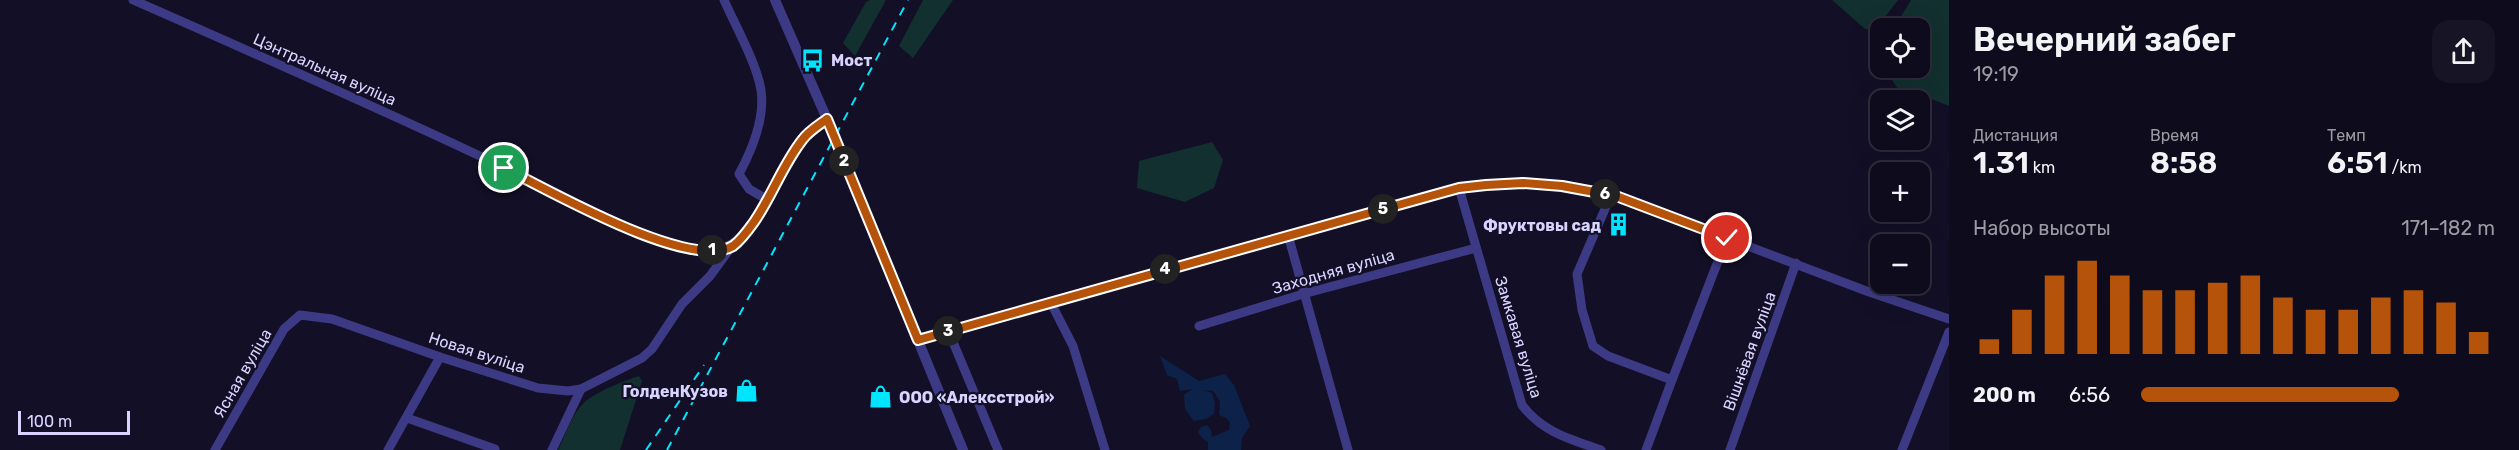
<!DOCTYPE html>
<html lang="ru">
<head>
<meta charset="utf-8">
<style>
  :root { --surface:#0e0b1c; --page:#171425; --text:#f1f3f6; --muted:#9b9ba3; --line:#2e2b3b; --accent:#b45309 }
  body { margin:0; font-family:Rubik,sans-serif; background:var(--page); color:var(--text); height:100vh; display:flex; flex-direction:column; font-size:22px; white-space:nowrap }
  * { box-sizing:border-box; margin:0 }
  p { font-size:20px; color:var(--muted) }
  .icon { flex:none; width:33px; height:33px; fill:none; stroke:currentColor; stroke-width:2; stroke-linecap:round; stroke-linejoin:round }
  .map { position:relative; flex:1; overflow:hidden }
  .drawer { display:flex; flex-direction:column; background:var(--surface); width:570px }
  .drawer>* { flex:none }
  .buttons { position:absolute; left:1870px; top:18px; display:grid; gap:12px }
  .buttons a { display:grid; place-items:center; width:60px; height:60px; border-radius:12px; background:var(--surface); box-shadow:0 6px 24px #0002,0 0 0 2px var(--line); font-size:30px }
  .scale { position:absolute; left:18px; bottom:15px; width:112px; box-sizing:border-box; padding-left:6px; border:3px solid #d9d4ff; border-top:0; font-size:16px; line-height:21px; white-space:nowrap; color:#d9d4ff; -webkit-text-stroke:4px #130f26; paint-order:stroke }
  .pin { position:absolute; display:grid; place-items:center; width:51px; height:51px; color:#fff; margin:-26px; border:3px solid #fff; border-radius:50%; box-shadow:0 2px 6px #0007 }
  .km { position:absolute; width:30px; height:30px; margin:-15px; border-radius:50%; background:#222; color:#fff; font-size:16px; line-height:30px; text-align:center }
  .round { display:grid; place-items:center; flex:none; width:63px; height:63px; border-radius:18px; background:var(--page) }
  .overview { display:flex; align-items:center; justify-content:space-between; height:102px; padding:0 24px }
  h1 { font-size:33px; font-weight:600; line-height:45px }
  .figures { display:grid; grid-template-columns:repeat(3,1fr); gap:9px; height:102px; padding:6px 24px }
  .figures div { display:grid; align-content:center }
  .figures b { font-size:30px; font-weight:600 }
  .figures small { font-size:16px; font-weight:400 }
  .figures p { font-size:16px }
  .chart { height:168px; padding:12px 24px }
  .chart p { display:flex; justify-content:space-between }
  .chart svg { width:100%; height:108px; margin-top:6px; stroke:var(--accent); stroke-width:6 }
  ul { padding:0 24px; list-style:none; font-size:20px }
  li { display:grid; grid-template-columns:96px 72px 1fr; align-items:center; height:45px }
  li i { height:15px; border-radius:8px; background:var(--accent) }
  main { display:flex; flex:1; min-height:0 }
  .map>svg:first-child { display:block }
  .green { fill:#12302f }
  .water { fill:#0c2248 }
  .lines { fill:none; stroke-linecap:round; stroke-linejoin:round }
  .minor { stroke:#3d3a85; stroke-width:9 }
  .tertiary { stroke:#3d3a85; stroke-width:10 }
  .rail { stroke:#00e5ff; stroke-width:2; stroke-dasharray:9 8; stroke-linecap:butt }
  .route-casing { stroke:#fff; stroke-width:12 }
  .route { stroke:#b45309; stroke-width:8 }
  .labels { text-anchor:middle; stroke-width:4.5; stroke-linejoin:round; paint-order:stroke }
  .poi-label { font-size:16px; font-weight:bold; fill:#d9d4ff; stroke:#130f26; text-anchor:start }
  .street-label { font-size:16px; fill:#d9d4ff; stroke:#130f26 }
</style>
</head>
<body>
<main>
<div class="map">
<svg width="1949" height="450" viewBox="0 0 1949 450">
  <rect width="100%" height="100%" fill="#130f26"/>
  <!-- green -->
  <g class="green">
    <path d="M870,0H886L855,56L843,43L866,2Z"/>
    <path d="M923,0H953L913,58L899,46Z"/>
    <path d="M1832,0H1898L1875,30L1865,29Z"/>
    <path d="M1911,0H1949V106L1916,93L1898,89L1884,68H1920V28H1894Z"/>
    <path d="M1212,142L1223,160L1214,188L1185,202L1137,188L1139,161Z"/>
    <path d="M639,376L642,381L620,450H558C566,434 573,411 587,400C601,390 623,381 639,376Z"/>
  </g>
  <!-- water -->
  <path class="water" d="M1160,356L1199,381L1225,374L1234,385L1250,426L1242,438L1241,450H1208V442L1202,438L1198,432L1201,427L1207,425L1211,430L1212,437L1229,430L1230,423L1226,418L1219,415L1220,401L1213,391L1203,390L1212,393L1215,403L1214,414L1206,419L1194,421L1185,409L1184,395L1192,389L1180,391L1177,379L1167,375Z"/>
  <g class="lines">
    <!-- minor -->
    <g class="minor">
      <path d="M133,0C256,54 379,108 501,166C544,187 587,209 631,229C653,238 676,250 700,251C737,253 750,228 768,200L749,189L739,174C752,150 765,118 761,90C757,64 735,25 724,0"/>
      <path d="M1459,188L1522,405C1542,432 1570,439 1601,450"/>
      <path d="M1611,195L1577,274L1582,310L1593,346L1608,356L1672,380L1727,238"/>
      <path d="M768,200L804,137L827,119"/>
      <path d="M1288,235L1348,450"/>
      <path d="M1051,303L1073,346L1105,450"/>
      <path d="M1199,326L1303,294L1476,248"/>
      <path d="M948,330L998,450"/>
      <path d="M918,340L1459,188L1523,183L1562,186L1616,196L1869,292L1949,319"/>
      <path d="M407,418L495,449"/>
      <path d="M215,450L284,329L300,315L332,319L440,357L538,388L568,391L581,389L642,358L652,349L682,304L710,276L732,246"/>
      <path d="M388,450L440,357"/>
      <path d="M552,450L581,389"/>
      <path d="M1646,450L1672,380"/>
      <path d="M1730,450L1796,263"/>
      <path d="M1902,450L1949,332"/>
    </g>
    <!-- tertiary -->
    <path class="tertiary" d="M775,0L827,119L963,450"/>
    <!-- rail -->
    <g class="rail">
      <path d="M646,450L704,365"/>
      <path d="M667,450L908,0"/>
    </g>
  </g>
  <g class="lines">
    <defs>
      <path id="route" d="M504,168C547,189 690,272 733,246C740,241 749,229 754,222C772,196 783,164 803,139C809,131 819,125 827,119L918,340L1373,212L1459,188L1486,185L1523,183L1562,186L1616,196L1727,238"/>
    </defs>
    <!-- route casing -->
    <use href="#route" class="route-casing"/>
    <!-- route -->
    <use href="#route" class="route"/>
  </g>
  <!-- icons -->
  <defs>
    <symbol id="bus-bare" viewBox="-9 -9 18 18"><path d="M-5-6H5V4H4V6H2V4H-2V6H-4V4H-5ZM-3.5-4V0h7V-4ZM-3.5 1.2v1.5H-2V1.2ZM2 1.2v1.5H3.5V1.2Z" fill="#00e5ff" stroke="#130f26" stroke-width="2.5" paint-order="stroke"/></symbol>
    <symbol id="building-bare" viewBox="-9 -9 18 18"><path d="M-4-6H4V6H1V3H-1V6H-4ZM-2.5-4.3h1.7v1.8h-1.7ZM.8-4.3h1.7v1.8H.8ZM-2.5-1h1.7V.8h-1.7ZM.8-1h1.7V.8H.8Z" fill="#00e5ff" stroke="#130f26" stroke-width="2.5" paint-order="stroke"/></symbol>
    <symbol id="shop-bare" viewBox="-9 -9 18 18"><path d="M-5-2.5h2.3a2.7 3.5 0 0 1 5.4 0H5L5.5 6h-11ZM-1.5-2.5h3a1.5 2.3 0 0 0-3 0Z" fill="#00e5ff" stroke="#130f26" stroke-width="2.5" paint-order="stroke"/></symbol>
  </defs>
  <g fill-rule="evenodd">
    <use href="#bus-bare" x="796" y="44" width="33" height="33"/>
    <use href="#building-bare" x="1602" y="208" width="33" height="33"/>
    <use href="#shop-bare" x="730" y="374" width="33" height="33"/>
    <use href="#shop-bare" x="864" y="380" width="33" height="33"/>
  </g>
  <g class="labels">
    <!-- poi labels -->
    <g class="poi-label">
      <text x="831" y="66">Мост</text>
      <text x="1601" y="231" text-anchor="end">Фруктовы сад</text>
      <text x="728" y="397" text-anchor="end">ГолденКузов</text>
      <text x="899" y="403">ООО «Алексстрой»</text>
    </g>
    <!-- street labels -->
    <g class="street-label">
      <text transform="translate(325 69) rotate(24)" y="6">Цэнтральная вуліца</text>
      <text transform="translate(1333 271) rotate(-16)" y="6">Заходняя вуліца</text>
      <text transform="translate(1519 337) rotate(73)" y="6">Замкавая вуліца</text>
      <text transform="translate(1749 351) rotate(-70)" y="6">Вішнёвая вуліца</text>
      <text transform="translate(477 352) rotate(18)" y="6">Новая вуліца</text>
      <text transform="translate(242 373) rotate(-60)" y="6">Ясная вуліца</text>
    </g>
  </g>
</svg>
<div class="buttons">
<a><svg class="icon" aria-label="locate" viewBox="0 0 24 24"><circle cx="12" cy="12" r="6"/><path d="M12 2v4M12 18v4M2 12h4M18 12h4"/></svg></a>
<a><svg class="icon" aria-label="layers" viewBox="0 0 24 24"><path d="M12 4l9 5-9 5-9-5zM3 14l9 5 9-5"/></svg></a>
<a>+</a>
<a>−</a>
</div>
<div class="scale">100 m</div>
<div class="pin" style="left:504px;top:168px;background:#1e9e55"><svg class="icon" aria-label="arrive" viewBox="0 0 24 24"><path d="M6 21V4h12l-3 4 3 4H6"/></svg></div>
<div class="pin" style="left:1727px;top:238px;background:#d93025"><svg class="icon" aria-label="check" viewBox="0 0 24 24"><path d="M5 12l5 5 9-10"/></svg></div>
<b class="km" style="left:712px;top:250px">1</b>
<b class="km" style="left:844px;top:161px">2</b>
<b class="km" style="left:948px;top:331px">3</b>
<b class="km" style="left:1165px;top:269px">4</b>
<b class="km" style="left:1383px;top:209px">5</b>
<b class="km" style="left:1605px;top:194px">6</b>
</div>
<section class="drawer">
<div class="overview"><div><h1>Вечерний забег</h1><p>19:19</p></div><a class="round"><svg class="icon" aria-label="share" viewBox="0 0 24 24"><path d="M12 15V3M7 8l5-5 5 5M5 13v7h14v-7"/></svg></a></div>
<div class="figures">
<div><p>Дистанция</p><b>1.31<small> km</small></b></div>
<div><p>Время</p><b>8:58</b></div>
<div><p>Темп</p><b>6:51<small> /km</small></b></div>
</div>
<div class="chart"><p><span>Набор высоты</span>171–182 m</p>
<svg viewBox="0 0 160 44" preserveAspectRatio="none"><path d="M5 44V38M15 44V26M25 44V12M35 44V6M45 44V12M55 44V18M65 44V18M75 44V15M85 44V12M95 44V21M105 44V26M115 44V26M125 44V21M135 44V18M145 44V23M155 44V35"/></svg>
</div>
<ul>
<li><b>200 m</b>6:56<i style="width:73%"></i></li>
</ul>
</section>
</main>
</body>
</html>
